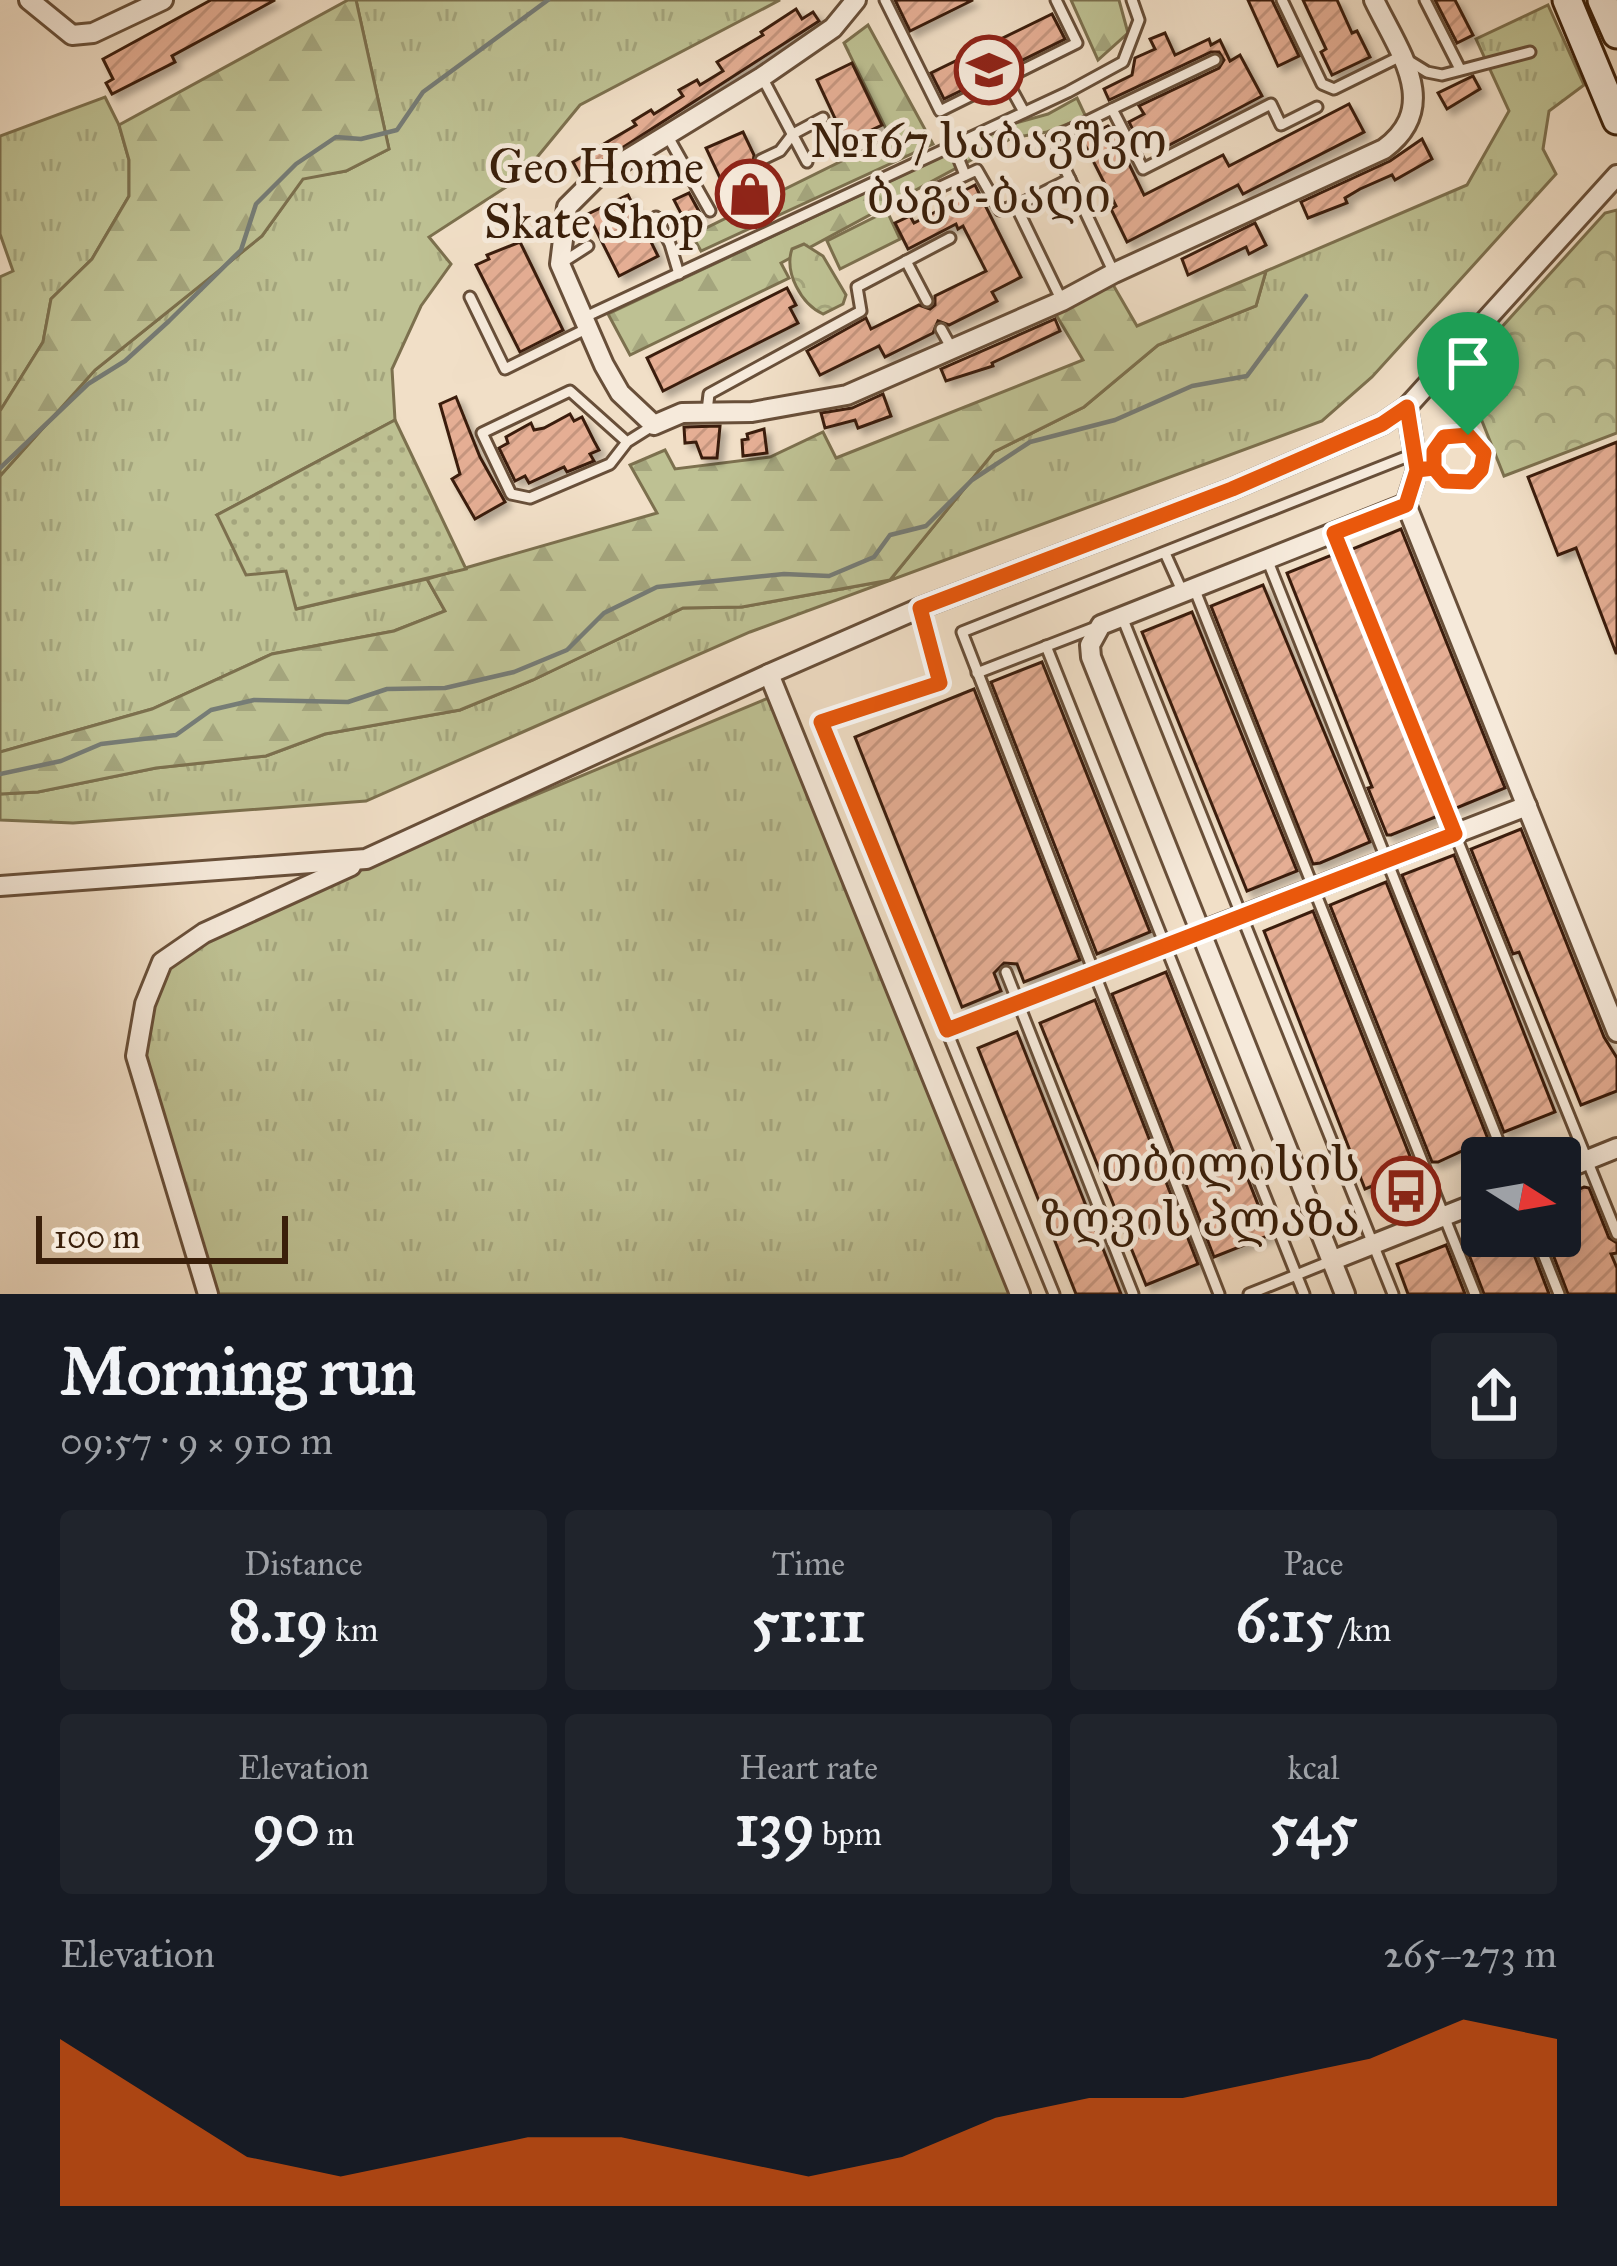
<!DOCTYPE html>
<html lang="en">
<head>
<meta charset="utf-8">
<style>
  :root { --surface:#171b24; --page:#20242c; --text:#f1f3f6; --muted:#9ea1a6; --accent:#ea580c }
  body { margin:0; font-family:"IM FELL Great Primer","Noto Serif Georgian",serif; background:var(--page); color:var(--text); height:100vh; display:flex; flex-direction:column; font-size:45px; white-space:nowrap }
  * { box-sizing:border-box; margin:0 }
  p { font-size:39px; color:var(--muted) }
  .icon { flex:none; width:66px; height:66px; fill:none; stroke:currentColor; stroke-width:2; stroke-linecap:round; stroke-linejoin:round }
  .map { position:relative; height:1294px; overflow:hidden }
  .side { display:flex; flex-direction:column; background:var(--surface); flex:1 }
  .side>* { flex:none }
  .needle { width:78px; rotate:101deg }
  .buttons { position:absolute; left:1461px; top:1137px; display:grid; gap:24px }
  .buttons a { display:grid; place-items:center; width:120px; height:120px; border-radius:12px; background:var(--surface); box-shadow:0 6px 30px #0003; font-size:60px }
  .scale { position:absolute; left:36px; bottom:30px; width:252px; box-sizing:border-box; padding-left:12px; border:6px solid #3a1f0a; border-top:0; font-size:33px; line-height:42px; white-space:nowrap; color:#3a1f0a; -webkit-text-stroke:9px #f6eadb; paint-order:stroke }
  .pin { position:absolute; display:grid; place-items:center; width:102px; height:102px; color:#fff; margin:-123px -51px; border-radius:50% 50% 50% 0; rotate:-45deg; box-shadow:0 0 12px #0007 }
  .pin .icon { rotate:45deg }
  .round { display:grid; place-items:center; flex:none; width:126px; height:126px; border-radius:12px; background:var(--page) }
  .summary { display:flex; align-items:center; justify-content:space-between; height:204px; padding:0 60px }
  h1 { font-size:66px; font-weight:800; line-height:90px }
  .stats { display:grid; grid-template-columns:repeat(3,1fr); gap:18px; height:204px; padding:12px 60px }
  .stats div { display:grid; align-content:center; border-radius:12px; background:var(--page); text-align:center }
  .stats b { font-size:60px; font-weight:800 }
  .stats small { font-size:33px; font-weight:400 }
  .stats p { font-size:33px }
  .chart { height:336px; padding:24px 60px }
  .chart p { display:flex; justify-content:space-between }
  .chart svg { width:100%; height:216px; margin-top:12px; fill:var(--accent); opacity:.7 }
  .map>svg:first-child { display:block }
  .grass { fill:url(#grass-tufts); stroke:#7c704e; stroke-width:3 }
  .forest { fill:url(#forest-firs); stroke:#7c704e; stroke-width:3 }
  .park { fill:url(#park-crowns); stroke:#7c704e; stroke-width:3 }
  .garden { fill:url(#garden-dots); stroke:#7c704e; stroke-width:3 }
  .pitch { fill:#bec193; stroke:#7c704e; stroke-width:3 }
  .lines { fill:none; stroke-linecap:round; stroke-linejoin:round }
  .stream { stroke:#767c76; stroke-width:4.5 }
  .building { fill:url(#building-hatch); stroke:#3a1f0a; stroke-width:3; filter:url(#shadow) }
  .service-casing { stroke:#684f39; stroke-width:15 }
  .minor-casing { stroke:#684f39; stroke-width:24 }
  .secondary-casing { stroke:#3a1f0a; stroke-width:33 }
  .service { stroke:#f6eadb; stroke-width:9 }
  .minor { stroke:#f6eadb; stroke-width:18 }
  .secondary { stroke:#f6eadb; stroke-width:27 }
  .route-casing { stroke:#fff; stroke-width:24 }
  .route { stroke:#ea580c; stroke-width:15 }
  .labels { text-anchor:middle; stroke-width:10; stroke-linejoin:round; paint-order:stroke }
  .poi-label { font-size:48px; fill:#3a1f0a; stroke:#f6eadb; text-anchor:end }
</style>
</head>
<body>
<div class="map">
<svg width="1617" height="1294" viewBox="0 0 1617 1294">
  <defs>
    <pattern id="grass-tufts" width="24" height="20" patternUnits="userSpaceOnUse" patternTransform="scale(3)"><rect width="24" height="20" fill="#bec193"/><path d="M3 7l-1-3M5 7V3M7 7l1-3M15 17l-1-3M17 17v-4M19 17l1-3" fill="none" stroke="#a4a57d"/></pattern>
    <pattern id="forest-firs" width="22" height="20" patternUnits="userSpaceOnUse" patternTransform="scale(3)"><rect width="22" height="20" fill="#bec193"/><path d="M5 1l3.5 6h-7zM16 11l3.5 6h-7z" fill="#a4a57d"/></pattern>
    <pattern id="park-crowns" width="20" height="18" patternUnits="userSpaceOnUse" patternTransform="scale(3)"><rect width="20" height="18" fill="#bec193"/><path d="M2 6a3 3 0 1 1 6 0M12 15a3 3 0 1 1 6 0" fill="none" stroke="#a4a57d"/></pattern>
    <pattern id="garden-dots" width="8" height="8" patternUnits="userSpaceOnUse" patternTransform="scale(3)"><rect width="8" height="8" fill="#bec193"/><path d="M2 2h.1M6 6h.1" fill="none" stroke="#a4a57d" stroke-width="1.8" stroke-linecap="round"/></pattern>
    <pattern id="building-hatch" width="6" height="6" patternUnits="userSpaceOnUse" patternTransform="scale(3)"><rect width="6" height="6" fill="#e5ae94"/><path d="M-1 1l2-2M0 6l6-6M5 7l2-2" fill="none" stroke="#c5957e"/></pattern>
    <filter id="shadow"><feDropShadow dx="5.5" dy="5.5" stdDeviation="3" flood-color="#0004"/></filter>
  </defs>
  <rect width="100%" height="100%" fill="#f1dfc7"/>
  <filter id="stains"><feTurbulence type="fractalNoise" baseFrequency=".00167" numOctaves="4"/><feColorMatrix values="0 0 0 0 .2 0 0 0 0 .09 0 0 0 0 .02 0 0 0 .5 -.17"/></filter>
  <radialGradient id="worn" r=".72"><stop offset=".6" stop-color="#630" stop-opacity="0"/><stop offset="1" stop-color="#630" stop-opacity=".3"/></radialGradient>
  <!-- grass -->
  <g class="grass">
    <path d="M356,0H780L580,105L520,178L429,237L451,264L421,306L392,369L395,420L217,515L287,571L297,609L427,579L445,611L394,631L272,654L152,709L0,752V476L95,370L262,236L303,178L346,171L389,149Z"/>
    <path d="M1548,5L1584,85L1549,111L1543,149L1556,174L1372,377L1322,421L750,632L366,801L73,823L0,820V794L38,792L156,768L266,756L325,734L460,710L533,680L683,608L742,607L890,580L994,452L1084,407L1158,345L1256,306L1266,271L1467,185L1509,111L1476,39Z"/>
    <path d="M105,97L119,125L129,160V196L92,259L51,299L43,342L0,411V277L13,271L0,234V136Z"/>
    <path d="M778,694L1020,1294H208L136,1056L162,962L204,933Z"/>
  </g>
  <!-- forest -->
  <g class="forest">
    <path d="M348,0H356L389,149L346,171L303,179L262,236L95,370L0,476V411L43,342L51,299L92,259L129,196V160L119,125Z"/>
    <path d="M1071,0H1119L1128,33L1098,60Z"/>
    <path d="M868,25L933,144L701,251L692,235L890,137L844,43Z"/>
    <path d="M1077,98L1086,117L1047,132L1012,138L781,263L789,278L630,355L608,314L1009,125L1048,114Z"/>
    <path d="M1266,271L1256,306L1158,345L1084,407L994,452L890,580L742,607L683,608L533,680L460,710L325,734L266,756L156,768L38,792L0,794V752L152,709L272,654L394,631L445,611L427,579L657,513L630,465L665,450L675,469L770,457L823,432L836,458L1083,360L1055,313L1112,283L1137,326Z"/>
  </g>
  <!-- park -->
  <g class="park">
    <path d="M1617,210V433L1504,476L1462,371L1605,213Z"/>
    <path d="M804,244L823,256L846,295L843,304L823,314C801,304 784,272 792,249Z"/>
  </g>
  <!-- garden -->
  <path class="garden" d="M395,420L466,569L296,609L286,571L246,575L217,515Z"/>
  <!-- pitch -->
  <path class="pitch" d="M887,211L900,239L840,269L827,241Z"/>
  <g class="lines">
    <!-- stream -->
    <g class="stream">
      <path d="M0,468L88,384L125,361L169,321L241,250L256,204L296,164L336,137L361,139L397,130L423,92L548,0"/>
      <path d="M0,774L61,761L101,744L176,735L211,710L254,700L348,702L387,689L445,688L514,672L567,650L604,613L657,587L784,574L829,576L874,557L890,535L926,526L972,480L1030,442L1115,420L1192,386L1247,376L1306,296"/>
    </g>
  </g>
  <!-- building -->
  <g class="building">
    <path d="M211,0H275L172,56L175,62L112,94L106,83L113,79L103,59Z"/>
    <path d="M895,0H973L910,31Z"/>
    <path d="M1248,0H1272L1299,56L1278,66Z"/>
    <path d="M1303,0H1337L1352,33L1357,31L1370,57L1332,75L1321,52L1326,49Z"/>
    <path d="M1435,0H1455L1473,35L1457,43Z"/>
    <path d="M796,9L802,19L813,12L819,21L580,175L573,162L636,125L633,121L651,110L654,114L683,96L679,90L697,80L700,85L723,71L717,62L763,35L761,32Z"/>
    <path d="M1052,14L1065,39L944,99L931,73Z"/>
    <path d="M1165,33L1175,55L1209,39L1211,45L1220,40L1230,61L1240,55L1262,96L1160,150L1153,135L1139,142L1129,122L1144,114L1139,106L1219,68L1224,60L1219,52H1211L1109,100L1104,89L1132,75L1135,58L1155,49L1150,39Z"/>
    <path d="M852,63L882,125L846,142L817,80Z"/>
    <path d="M1473,76L1480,89L1447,109L1438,93Z"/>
    <path d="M1349,104L1364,132L1243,194L1238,185L1127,242L1111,209L1116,206L1082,139L1108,126L1112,129L1144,195L1223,155L1229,166Z"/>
    <path d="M743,132L754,155L753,163L760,169L772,193L735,210L706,148Z"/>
    <path d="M1422,139L1432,159L1395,180L1392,175L1360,189L1345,198L1347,203L1308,218L1301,202L1390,161Z"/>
    <path d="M975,185L1021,277L992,292L997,301L949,325L938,321L933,333L885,357L879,346L820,375L807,351L866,318L871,329L919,305L930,309L935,305V296L986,271L963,226L958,229L956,224L908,249L895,223L910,216L914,223L947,206L944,201Z"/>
    <path d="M689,193L702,217L687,225L674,200Z"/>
    <path d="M628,195L658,256L619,276L588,214Z"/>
    <path d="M1255,223L1266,245L1249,254L1246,247L1188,275L1182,259Z"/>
    <path d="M520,242L563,330L520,352L476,265L489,259L487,255Z"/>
    <path d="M787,288L796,305L790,308L798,323L663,391L647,358Z"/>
    <path d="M1055,319L1060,331L992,363L993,366L946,381L941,369Z"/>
    <path d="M883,394L891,416L858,428L855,420L825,428L821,413L852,408Z"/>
    <path d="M456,397L480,457L505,502L475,519L452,479L460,474L440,404Z"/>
    <path d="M570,414L574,421L582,417L594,441L599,450L590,454L594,461L567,472L564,467L529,483L525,476L515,481L499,448L508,443L506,437L531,423L534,430L544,428Z"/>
    <path d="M720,426L717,458H702L696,442L685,443L684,427Z"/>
    <path d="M764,429L767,453L743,456L742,440L748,439L747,434Z"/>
    <path d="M1617,442V653H1616L1576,548L1558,555L1528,477Z"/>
    <path d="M1401,529L1505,788L1454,809L1350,550Z"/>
    <path d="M1332,555L1438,816L1391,835H1387L1368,788L1372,787L1287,573Z"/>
    <path d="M1263,585L1370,842L1320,863L1313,864L1211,606Z"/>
    <path d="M1192,612L1297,871L1247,891L1142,632Z"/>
    <path d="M1042,662L1150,932L1097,954L991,682Z"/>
    <path d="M974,689L1080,960L1024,982L1017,964L1004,963L994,973L1001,991L962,1007L855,737Z"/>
    <path d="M1521,829L1604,1037L1617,1058V1091L1581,1105L1519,952L1513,954L1471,849Z"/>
    <path d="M1454,855L1555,1112L1504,1132L1402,875Z"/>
    <path d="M1386,882L1488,1139L1438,1162H1432L1330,905Z"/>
    <path d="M1313,911L1415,1169L1365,1189L1264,931Z"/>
    <path d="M1166,972L1270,1235L1214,1257L1112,994Z"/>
    <path d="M1095,1000L1198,1264L1146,1285L1040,1023Z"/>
    <path d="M1017,1032L1121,1294H1076L978,1048Z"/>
    <path d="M1584,1187L1589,1188L1609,1238L1617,1243V1253L1611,1254L1617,1268V1294H1568L1546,1236H1560V1197Z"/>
    <path d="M1482,1231V1236H1527L1549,1294H1484L1463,1239Z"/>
    <path d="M1446,1245L1465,1294H1408L1397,1264Z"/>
  </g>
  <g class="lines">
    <defs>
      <g id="service">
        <path d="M885,0L940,111L1077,43L1056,0"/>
        <path d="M1282,0L1322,84L1334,89L1401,56L1427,72L1442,75L1530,52"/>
        <path d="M1425,0L1460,69"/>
        <path d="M1215,60L1112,109L1143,169L1271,104L1281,125L1317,107"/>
        <path d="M762,77L807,162"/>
        <path d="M1006,79L1024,112"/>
        <path d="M1112,109L1051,139L1114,273"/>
        <path d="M667,135L710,211"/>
        <path d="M953,145L965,175"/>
        <path d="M761,160L780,151L793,134L823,118"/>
        <path d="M936,189L977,170L1000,210L1016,206"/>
        <path d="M656,217L670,244L679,274"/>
        <path d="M906,261L927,301"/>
        <path d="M560,264L588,246"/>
        <path d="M470,297L505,369L588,328"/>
        <path d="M1062,301L1016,206L1070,179"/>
        <path d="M583,318L1068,92L1123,62L1139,20L1132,0"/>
        <path d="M941,329L952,349"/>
        <path d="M707,411L709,394L861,311L857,287L950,238"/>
        <circle cx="1458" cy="458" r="25"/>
        <path d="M627,442L570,391L482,433L511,494L530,498L610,464L627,442L654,425"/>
        <path d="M1333,533L1617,1234"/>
        <path d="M1165,553L1183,593"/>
        <path d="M1267,559L1505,1158"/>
        <path d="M1194,588L1475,1294"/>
        <path d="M920,608L940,684L821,722L1054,1294"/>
        <path d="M1122,617L1393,1294"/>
        <path d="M1046,646L1304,1294"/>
        <path d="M977,673L1096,627"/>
        <path d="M1006,972L1133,1294"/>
        <path d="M947,1030L1200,932"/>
        <path d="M1536,1236L1559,1294"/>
        <path d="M1219,1294L962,632L1416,453"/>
        <path d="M1249,1294L1331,1261"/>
      </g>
      <g id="minor">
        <path d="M29,0L72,35L93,33L163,0"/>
        <path d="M856,0L833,28L762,77L595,179L567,207L560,264L604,365L620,393L654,425L682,413L752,412L847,395L1062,301L1114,273L1384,149C1442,106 1399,52 1374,0"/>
        <path d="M1407,407L1417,470L1406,504L1617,1032"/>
        <path d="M769,674L1020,1294"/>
        <path d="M0,886L366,859L769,674L920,608L1232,489L1382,424L1407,407L1617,175"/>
        <path d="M1200,932L1527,806"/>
        <path d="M1560,1171L1617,1148"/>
        <path d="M1331,1261L1482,1201"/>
        <path d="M208,1294L136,1056L145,1004L162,962L204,933L351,866"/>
        <path d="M1345,1294L1091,657L1090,645L1101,625L1406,504"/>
      </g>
      <g id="secondary">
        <path d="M1567,0L1617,120"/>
        <path d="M1602,0L1617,34"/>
      </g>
    </defs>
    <!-- service casing -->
    <use href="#service" class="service-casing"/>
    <!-- minor casing -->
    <use href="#minor" class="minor-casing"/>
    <!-- secondary casing -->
    <use href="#secondary" class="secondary-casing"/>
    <!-- service -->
    <use href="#service" class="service"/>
    <!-- minor -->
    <use href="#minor" class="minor"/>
    <!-- secondary -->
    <use href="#secondary" class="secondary"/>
  </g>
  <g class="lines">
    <defs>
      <path id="route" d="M1468,435L1444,437L1434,451V468L1417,470L1407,407L1382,424L1232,489L920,608L940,683L821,722L947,1030L1455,834L1334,533L1406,505L1417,470L1434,468L1445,481L1470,482L1481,470L1484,453L1468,435"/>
    </defs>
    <!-- route casing -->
    <use href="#route" class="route-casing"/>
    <!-- route -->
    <use href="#route" class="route"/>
  </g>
  <!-- icons -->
  <defs>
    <symbol id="school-ring" viewBox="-11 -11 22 22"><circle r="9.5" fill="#f6eadb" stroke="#8f2418" stroke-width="1.5"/><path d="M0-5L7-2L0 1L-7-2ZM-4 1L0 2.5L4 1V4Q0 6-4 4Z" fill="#8f2418"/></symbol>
    <symbol id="shop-ring" viewBox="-11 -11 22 22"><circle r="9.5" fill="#f6eadb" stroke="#8f2418" stroke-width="1.5"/><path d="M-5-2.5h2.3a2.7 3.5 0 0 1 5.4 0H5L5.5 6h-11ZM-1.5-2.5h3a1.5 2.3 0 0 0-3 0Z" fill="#8f2418"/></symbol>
    <symbol id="bus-ring" viewBox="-11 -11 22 22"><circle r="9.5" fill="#f6eadb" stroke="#8f2418" stroke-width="1.5"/><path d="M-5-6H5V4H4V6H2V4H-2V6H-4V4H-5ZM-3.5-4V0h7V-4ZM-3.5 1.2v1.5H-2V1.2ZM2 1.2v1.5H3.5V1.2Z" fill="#8f2418"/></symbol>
  </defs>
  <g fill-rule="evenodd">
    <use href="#school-ring" x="951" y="32" width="76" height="76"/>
    <use href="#shop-ring" x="712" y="156" width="76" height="76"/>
    <use href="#bus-ring" x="1368" y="1153" width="76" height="76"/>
  </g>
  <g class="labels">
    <!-- poi labels -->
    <g class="poi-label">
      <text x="989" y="157" text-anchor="middle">№167 საბავშვო<tspan x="989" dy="55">ბაგა-ბაღი</tspan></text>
      <text x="704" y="183">Geo Home<tspan x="704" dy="55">Skate Shop</tspan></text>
      <text x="1360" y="1180">თბილისის<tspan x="1360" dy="55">ზღვის პლაზა</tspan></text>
    </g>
  </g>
  <rect width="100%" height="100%" filter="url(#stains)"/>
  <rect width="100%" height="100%" fill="url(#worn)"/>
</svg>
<div class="buttons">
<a><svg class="needle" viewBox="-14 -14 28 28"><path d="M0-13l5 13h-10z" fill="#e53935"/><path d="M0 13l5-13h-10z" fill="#9ea1a6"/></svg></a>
</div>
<div class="scale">100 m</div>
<div class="pin" style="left:1468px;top:435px;background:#1e9e55"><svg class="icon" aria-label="arrive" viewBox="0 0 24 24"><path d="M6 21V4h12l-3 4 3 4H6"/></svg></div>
</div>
<section class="side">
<div class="summary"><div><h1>Morning run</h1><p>09:57 · 9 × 910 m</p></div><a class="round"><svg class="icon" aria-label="share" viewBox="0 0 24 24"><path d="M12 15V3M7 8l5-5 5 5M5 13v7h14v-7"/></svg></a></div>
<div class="stats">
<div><p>Distance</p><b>8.19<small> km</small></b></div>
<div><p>Time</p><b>51:11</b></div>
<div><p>Pace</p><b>6:15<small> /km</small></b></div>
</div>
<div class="stats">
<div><p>Elevation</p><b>90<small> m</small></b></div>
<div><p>Heart rate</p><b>139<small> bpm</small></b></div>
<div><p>kcal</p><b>545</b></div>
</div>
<div class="chart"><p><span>Elevation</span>265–273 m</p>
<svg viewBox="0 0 160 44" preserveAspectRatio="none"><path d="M0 44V10L10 22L20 34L30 38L40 34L50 30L60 30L70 34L80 38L90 34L100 26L110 22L120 22L130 18L140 14L150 6L160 10V44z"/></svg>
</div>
</section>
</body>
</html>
